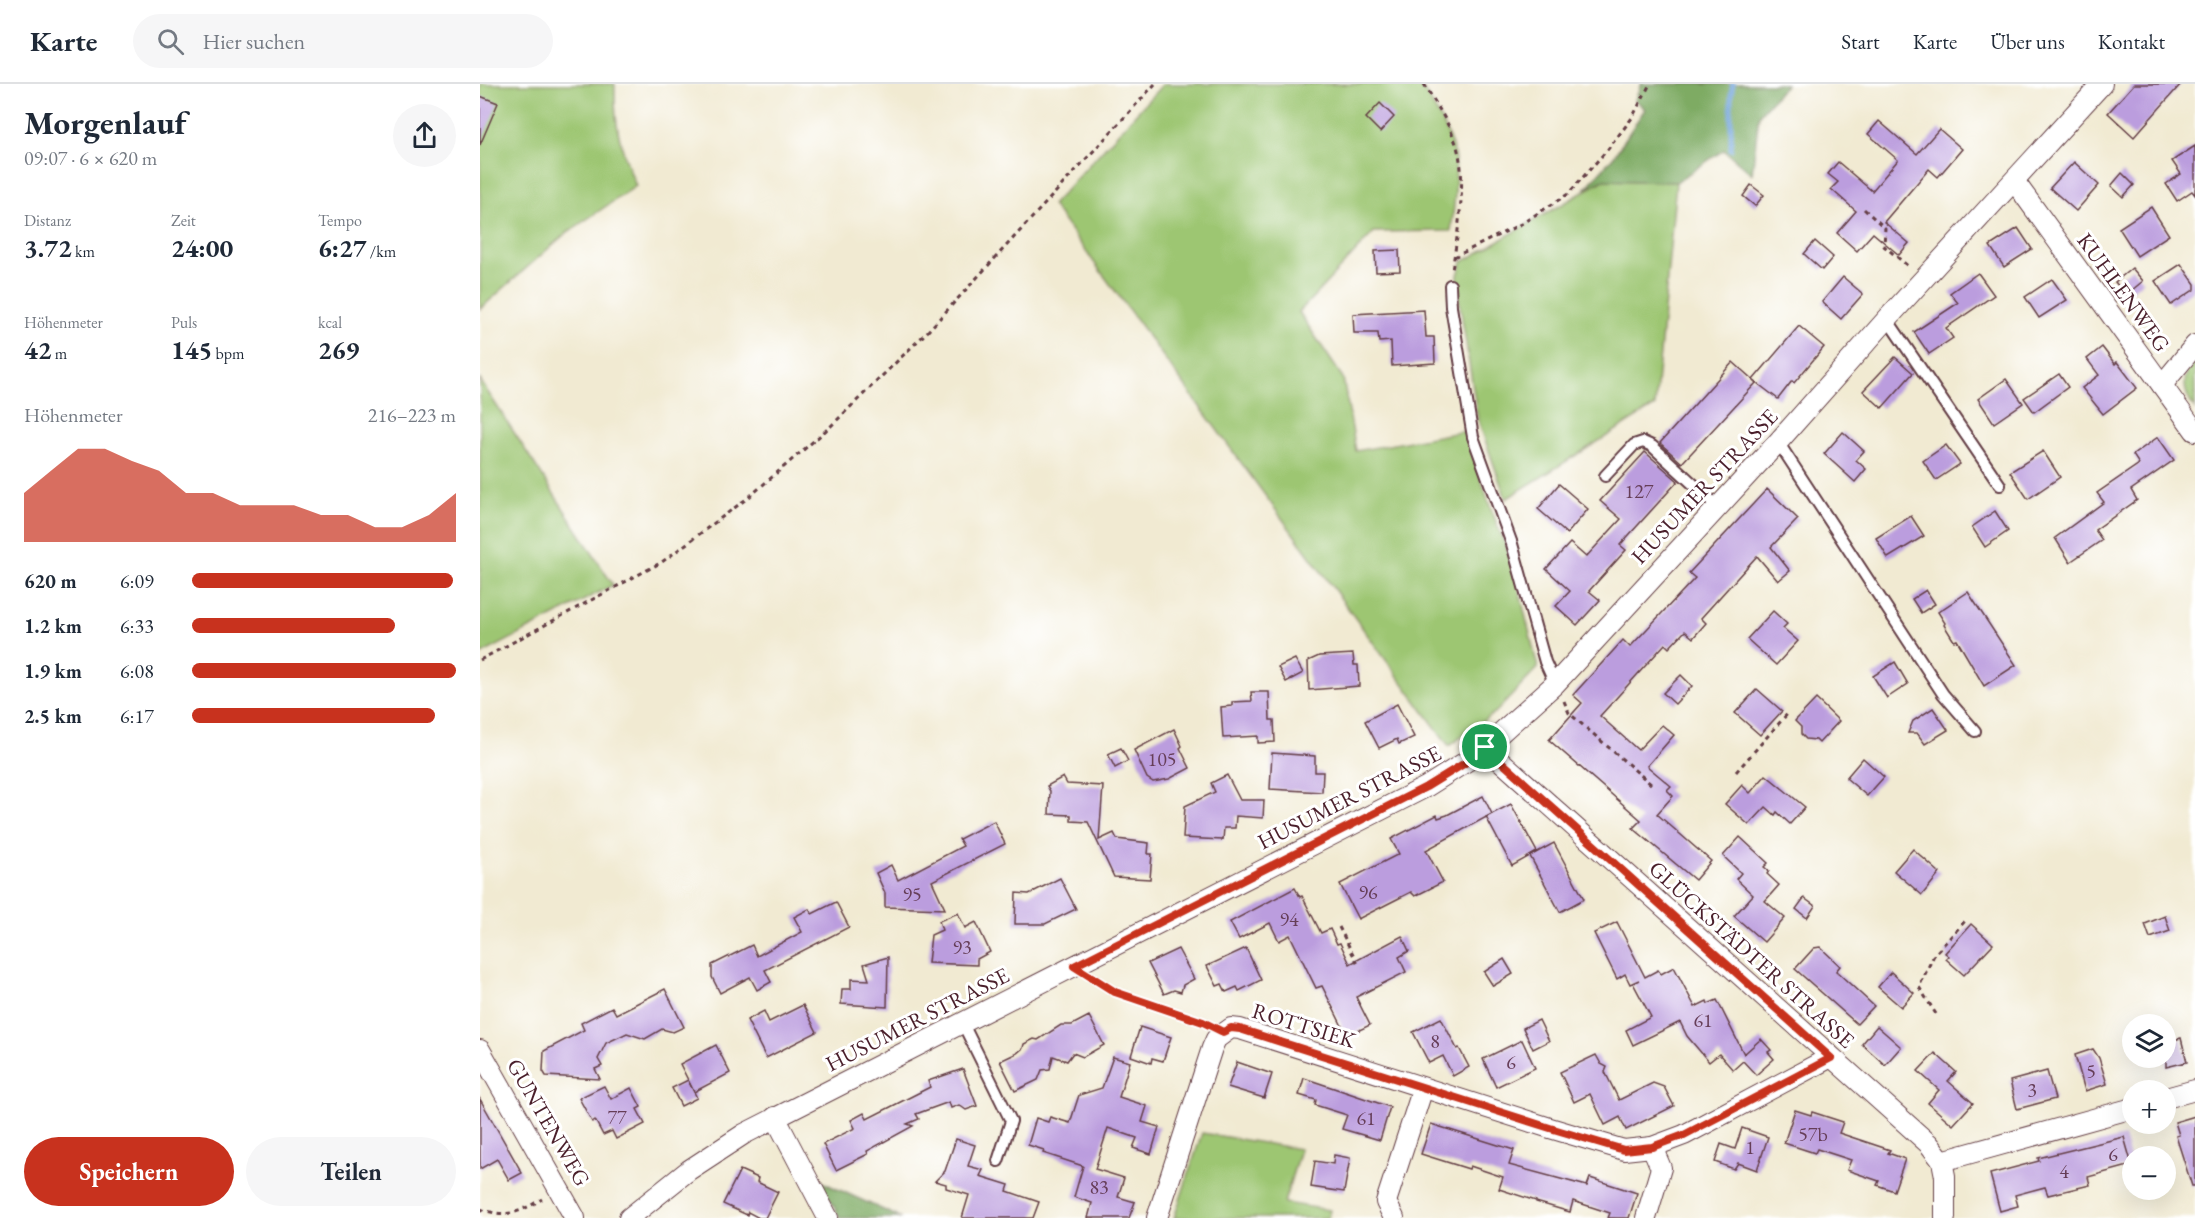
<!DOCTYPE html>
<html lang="de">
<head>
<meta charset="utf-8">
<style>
  :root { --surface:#fff; --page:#f6f6f7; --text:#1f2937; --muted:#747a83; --line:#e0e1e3; --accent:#c8321e }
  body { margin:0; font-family:"EB Garamond",serif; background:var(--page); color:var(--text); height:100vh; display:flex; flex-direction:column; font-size:22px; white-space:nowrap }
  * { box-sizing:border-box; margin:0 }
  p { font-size:20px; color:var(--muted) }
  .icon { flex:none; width:33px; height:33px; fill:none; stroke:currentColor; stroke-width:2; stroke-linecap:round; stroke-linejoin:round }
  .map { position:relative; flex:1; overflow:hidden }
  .details { display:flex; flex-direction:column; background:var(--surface); width:480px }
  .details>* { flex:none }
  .tools { position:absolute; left:1642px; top:930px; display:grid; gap:12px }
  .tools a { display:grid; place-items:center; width:54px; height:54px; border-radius:50%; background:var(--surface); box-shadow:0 6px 24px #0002; font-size:30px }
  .pin { position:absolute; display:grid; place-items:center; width:51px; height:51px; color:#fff; margin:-26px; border:3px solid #fff; border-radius:50%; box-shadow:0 2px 6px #0007 }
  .round { display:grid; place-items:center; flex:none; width:63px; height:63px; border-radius:32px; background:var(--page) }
  .head { display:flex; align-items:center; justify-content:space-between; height:102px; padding:0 24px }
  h1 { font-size:33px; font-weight:700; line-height:45px }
  .figures { display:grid; grid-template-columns:repeat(3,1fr); gap:9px; height:102px; padding:6px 24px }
  .figures div { display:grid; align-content:center }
  .figures b { font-size:26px; font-weight:700 }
  .figures small { font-size:16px; font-weight:400 }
  .figures p { font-size:16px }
  .chart { height:168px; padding:12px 24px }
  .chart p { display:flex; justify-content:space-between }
  .chart svg { width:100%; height:108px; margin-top:6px; fill:var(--accent); opacity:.7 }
  .primary-button { display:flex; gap:12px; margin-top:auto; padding:12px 24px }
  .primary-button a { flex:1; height:69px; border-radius:36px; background:var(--accent); color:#fff; font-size:24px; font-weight:700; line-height:69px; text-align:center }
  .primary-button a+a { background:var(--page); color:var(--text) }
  ul { padding:0 24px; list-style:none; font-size:20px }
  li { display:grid; grid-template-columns:96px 72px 1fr; align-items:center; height:45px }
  li i { height:15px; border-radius:8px; background:var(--accent) }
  header { display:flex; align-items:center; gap:36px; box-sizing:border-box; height:84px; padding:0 30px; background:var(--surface); border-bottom:2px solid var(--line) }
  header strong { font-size:28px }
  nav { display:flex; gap:33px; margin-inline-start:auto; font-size:21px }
  .search { width:420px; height:54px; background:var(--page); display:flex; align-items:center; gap:15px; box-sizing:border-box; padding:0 21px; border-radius:33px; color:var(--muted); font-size:22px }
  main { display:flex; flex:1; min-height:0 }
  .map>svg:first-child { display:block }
  .green { fill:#9dc672; stroke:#74724e; stroke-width:1.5 }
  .forest { fill:#7eab64; stroke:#646548; stroke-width:1.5 }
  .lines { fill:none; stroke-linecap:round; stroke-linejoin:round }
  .stream { stroke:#6fa3db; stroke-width:5 }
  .building { fill:#bb9dde }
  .service-casing { stroke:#633d44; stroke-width:14 }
  .minor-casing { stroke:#633d44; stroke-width:22 }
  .path { stroke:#633d44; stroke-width:3; stroke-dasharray:4.5 4.5; stroke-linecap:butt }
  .service { stroke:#fff; stroke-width:10 }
  .minor { stroke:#fff; stroke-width:20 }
  .route-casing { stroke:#fff; stroke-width:12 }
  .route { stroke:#c8321e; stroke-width:8 }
  .labels { text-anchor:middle; stroke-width:6; stroke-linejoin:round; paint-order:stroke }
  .number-label { font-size:20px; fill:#663e58 }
  .street-label { font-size:22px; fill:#4a1f2b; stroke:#fff }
</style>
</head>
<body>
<header>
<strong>Karte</strong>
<div class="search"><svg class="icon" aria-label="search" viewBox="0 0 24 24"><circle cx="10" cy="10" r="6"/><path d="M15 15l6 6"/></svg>Hier suchen</div>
<nav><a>Start</a><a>Karte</a><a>Über uns</a><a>Kontakt</a></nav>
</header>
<main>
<section class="details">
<div class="head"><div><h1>Morgenlauf</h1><p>09:07 · 6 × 620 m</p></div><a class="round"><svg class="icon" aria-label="share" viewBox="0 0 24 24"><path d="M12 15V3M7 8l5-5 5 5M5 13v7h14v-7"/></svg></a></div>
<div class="figures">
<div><p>Distanz</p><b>3.72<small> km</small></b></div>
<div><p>Zeit</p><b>24:00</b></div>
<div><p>Tempo</p><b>6:27<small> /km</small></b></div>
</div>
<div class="figures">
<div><p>Höhenmeter</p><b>42<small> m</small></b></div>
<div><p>Puls</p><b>145<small> bpm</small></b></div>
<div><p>kcal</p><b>269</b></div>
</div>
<div class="chart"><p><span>Höhenmeter</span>216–223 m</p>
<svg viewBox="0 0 160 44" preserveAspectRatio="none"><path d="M0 44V24L10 15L20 6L30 6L40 11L50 15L60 24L70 24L80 29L90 29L100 29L110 33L120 33L130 38L140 38L150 33L160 24V44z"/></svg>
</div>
<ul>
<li><b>620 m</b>6:09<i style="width:99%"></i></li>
<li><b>1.2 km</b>6:33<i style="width:77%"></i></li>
<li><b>1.9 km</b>6:08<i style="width:100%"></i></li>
<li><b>2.5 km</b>6:17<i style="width:92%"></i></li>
</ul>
<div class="primary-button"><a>Speichern</a><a>Teilen</a></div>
</section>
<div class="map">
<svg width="1715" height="1134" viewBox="0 0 1715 1134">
  <rect width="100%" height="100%" fill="#fff"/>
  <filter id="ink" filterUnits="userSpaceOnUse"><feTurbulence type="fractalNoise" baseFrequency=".0167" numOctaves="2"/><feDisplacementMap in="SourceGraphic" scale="12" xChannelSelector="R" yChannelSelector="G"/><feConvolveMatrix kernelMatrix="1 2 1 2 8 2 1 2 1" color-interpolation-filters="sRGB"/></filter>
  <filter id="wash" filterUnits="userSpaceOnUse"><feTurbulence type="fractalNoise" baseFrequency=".008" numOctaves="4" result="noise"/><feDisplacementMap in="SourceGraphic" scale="24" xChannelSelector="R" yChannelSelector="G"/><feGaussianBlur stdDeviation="1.35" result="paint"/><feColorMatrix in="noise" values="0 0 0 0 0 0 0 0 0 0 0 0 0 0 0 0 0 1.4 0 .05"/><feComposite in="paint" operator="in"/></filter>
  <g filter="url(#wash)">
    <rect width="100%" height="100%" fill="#f1ead2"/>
    <!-- green -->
    <g class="green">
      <path d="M0,0H135C134,43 140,62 156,102L85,150L0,225Z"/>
      <path d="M683,0H940C952,20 974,54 975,77C977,100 974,124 971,147L894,148L819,228L863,294L876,367L985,347L1010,422L1034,484L1058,584L1017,627L969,662L572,121Z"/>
      <path d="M1124,96L1196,98L1175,322L1026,415L998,336L979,215L978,191L982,178Z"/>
      <path d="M1715,276V325C1702,307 1701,293 1715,276Z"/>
      <path d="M0,296L133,501L0,571Z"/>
      <path d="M722,1049L820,1065L804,1119L850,1126L848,1134H694Z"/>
    </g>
    <!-- forest -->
    <g class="forest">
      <path d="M1161,0H1306L1279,31L1272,90L1244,66L1196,98L1124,96L1105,105L1134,72L1165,25L1155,16Z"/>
      <path d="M340,1097L421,1134H360Z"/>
    </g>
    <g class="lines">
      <!-- stream -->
      <path class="stream" d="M1251,65V10L1253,0"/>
    </g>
    <g id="blocks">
      <!-- building -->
      <g class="building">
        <path d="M1654,0H1701L1654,53L1628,29Z"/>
        <path d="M0,12L18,19L0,61Z"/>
        <path d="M900,19L914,33L900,48L886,34Z"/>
        <path d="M1399,37L1437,70L1459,45L1482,65L1458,93L1449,85L1404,138L1429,159L1419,171L1393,149L1377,167L1357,149L1376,127L1351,105L1358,98L1348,90L1358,78L1392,107L1418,76L1388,50Z"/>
        <path d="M1715,62V111L1712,107L1697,117L1686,100L1701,90L1692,77Z"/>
        <path d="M1594,78L1619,101L1596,127L1570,104Z"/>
        <path d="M1642,89L1654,101L1643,113L1631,102Z"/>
        <path d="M1271,101L1284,111L1275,122L1263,112Z"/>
        <path d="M1671,123L1689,151L1657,172L1639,144Z"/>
        <path d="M1538,144L1552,165L1524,183L1510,162Z"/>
        <path d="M1335,157L1353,173L1342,186L1324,170Z"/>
        <path d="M919,166L920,187L896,188L895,167Z"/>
        <path d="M1701,180L1715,200V205L1691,221L1675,197Z"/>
        <path d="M1652,184L1663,197L1646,211L1635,198Z"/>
        <path d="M1498,189L1514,211L1466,244L1473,254L1449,270L1434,248L1478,219L1470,209Z"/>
        <path d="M1363,193L1383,210L1361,235L1342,218Z"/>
        <path d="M1572,195L1587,216L1559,234L1545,213Z"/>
        <path d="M944,226L946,253H954L955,279L912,282L911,257L899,258L898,249H874L873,230Z"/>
        <path d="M1319,242L1344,263L1314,299L1312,297L1298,315L1273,296L1276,299L1202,379L1180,359L1253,278L1273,296Z"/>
        <path d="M1622,263L1635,280L1637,278L1657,304L1623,330L1602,304L1619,291L1607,275Z"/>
        <path d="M1415,273L1433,289L1402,324L1383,307Z"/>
        <path d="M1579,290L1588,303L1554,328L1544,314Z"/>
        <path d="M1526,295L1543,319L1514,339L1498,315Z"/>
        <path d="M1363,348L1384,367L1376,376L1386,385L1375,398L1344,370Z"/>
        <path d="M1678,353L1694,376L1651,406L1657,416L1615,446L1622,456L1590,478L1575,454L1624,418L1617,409L1659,380L1653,371Z"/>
        <path d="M1466,361L1480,380L1456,396L1443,377Z"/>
        <path d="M1563,367L1580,393L1548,415L1530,388Z"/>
        <path d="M1165,368L1198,397L1140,461L1146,466L1109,507L1120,516L1097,541L1076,522L1090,507L1066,485L1090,459L1106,473L1141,435L1120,417Z"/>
        <path d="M1079,400L1108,425L1087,450L1058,425Z"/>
        <path d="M1287,405L1318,435L1291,463L1310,487L1298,497L1277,472L1221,534L1226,539L1213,554L1205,547L1189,564L1185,560L1120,632L1158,666L1182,641L1194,651L1167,682L1191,702L1187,706L1193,712L1177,730L1231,777L1215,796L1153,744L1161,736L1069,656L1102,619L1093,611L1143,556L1150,563L1215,494L1209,489Z"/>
        <path d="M1515,427L1528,447L1505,463L1492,443Z"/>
        <path d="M1431,432L1444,452L1408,474L1396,454Z"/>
        <path d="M1446,506L1455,520L1441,529L1432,515Z"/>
        <path d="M1488,508L1536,581L1504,602L1477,556L1474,557L1464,541L1465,539L1458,528Z"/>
        <path d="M1293,527L1307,540L1303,544L1318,557L1296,581L1267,555Z"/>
        <path d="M873,570L874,581H878L879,602L829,606L828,577L839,572Z"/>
        <path d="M815,575L823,589L806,598L798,583Z"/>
        <path d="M1415,578L1428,600L1407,614L1393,592Z"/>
        <path d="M1201,591L1212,602L1195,620L1183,609Z"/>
        <path d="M1277,605L1302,627L1280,651L1255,629Z"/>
        <path d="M771,608H789L790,636H794L795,658L778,659V652L743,654L741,623L752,622V618L772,617Z"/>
        <path d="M1336,615L1359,637L1339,659L1336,656L1326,655L1321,650V643L1315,637Z"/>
        <path d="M917,620L934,653L919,660L917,655L899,664L885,637Z"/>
        <path d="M1453,624L1468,646L1445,660L1437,649H1428L1433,637Z"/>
        <path d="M694,645L702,662L700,664L710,684L689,695L673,698L667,694L654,666Z"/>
        <path d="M641,664L648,677L635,684L628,670Z"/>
        <path d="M792,669L835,672V688H843L842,708L790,705Z"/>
        <path d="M1383,674L1404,693L1387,712L1366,694Z"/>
        <path d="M747,691L760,716H784L783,734L756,732L755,744H744L743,756L703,754L705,722L735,708L731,699Z"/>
        <path d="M1286,691L1325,723L1310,740L1297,728L1295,731L1286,723L1269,741L1245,720L1262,701L1270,709Z"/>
        <path d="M583,693L587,700L623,702L619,756L634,749L637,755L669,759L668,770H672L670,795L634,793L608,738L591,737V731L569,730L570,707L567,702Z"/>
        <path d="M1003,712L1012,730L946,766L963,798L935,812L931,808L878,835L860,800L919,770L911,755L957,731L958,734L967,731Z"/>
        <path d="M1031,720L1057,768L1032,782L1006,733Z"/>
        <path d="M514,737L525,760L452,797L465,825L405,823V809L396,789L411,781L418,796L483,762L479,755Z"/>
        <path d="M1260,753L1288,779L1284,783L1289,787L1287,790L1299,801L1285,817L1305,834L1284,858L1254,832L1273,811L1256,795L1261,789L1243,772Z"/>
        <path d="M1074,759L1104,815L1080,828L1050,772Z"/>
        <path d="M1433,765L1460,789L1442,811L1414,787Z"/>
        <path d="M580,794L596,825L565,840H535L536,809L549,810Z"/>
        <path d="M815,804L820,813L822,812L841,849L850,845L857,860L860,859L870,880L922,852L929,867L919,873L926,888L876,913L890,941L867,952L842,902L836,904L810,851L799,857L790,839L759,855L750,838Z"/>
        <path d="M1324,814L1335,822L1327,834L1316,825Z"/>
        <path d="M356,818L369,843L285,886L291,898L277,906L270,893L240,909L232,893V881L272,861L277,872L322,848L314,833L329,825L332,830Z"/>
        <path d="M478,829L485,844L496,838L510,868L497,875V881L448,879L451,851L462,846L459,837Z"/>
        <path d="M1685,832L1690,847L1670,854L1665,840Z"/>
        <path d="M1137,838L1165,893L1178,886L1181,890L1194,883L1215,923L1227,917L1228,920L1237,916L1264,970L1281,955L1291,966L1288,968L1294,975L1276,991L1263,977L1253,986L1239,970L1229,978L1207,952L1200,938L1153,961L1146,946L1171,933L1153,899L1159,896L1150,900L1145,890L1137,895L1114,849Z"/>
        <path d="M1491,840L1513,860L1484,891L1466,875L1469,872L1465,869Z"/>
        <path d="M1340,863L1360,882L1356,887L1394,922L1377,940L1315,885L1334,864Z"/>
        <path d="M766,864L781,896L759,907L757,903L746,908L742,900L737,902L727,882Z"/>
        <path d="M698,865L714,895L703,901L701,908L694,906L684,910L668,879Z"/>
        <path d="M408,873L407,923L361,920L362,905H371V895L389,896L384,880Z"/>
        <path d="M1024,875L1033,890L1013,902L1004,888Z"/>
        <path d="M1411,888L1434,909L1421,923L1398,903Z"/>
        <path d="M185,905L204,943L193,948L182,945L165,955L147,949L126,959L118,975L122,982L115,985L120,995L66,992L63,987L64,967L104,946L101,939L132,923L136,930Z"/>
        <path d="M323,921L337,948L286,974L267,936L284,927L289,938Z"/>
        <path d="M609,932L624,961L603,973L593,969L587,977L573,972L570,985L562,986L558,996L535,1007L520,977L537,969L543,964L544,960L554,955L558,956L581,941H592Z"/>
        <path d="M961,934L977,965L979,964L989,983L973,992L963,972L949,979L933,948Z"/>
        <path d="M1059,936L1069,957L1053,965L1043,944Z"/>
        <path d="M1397,942L1421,963L1405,981L1382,960Z"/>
        <path d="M660,943L691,953L683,977L672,974L671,979L651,972Z"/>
        <path d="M1701,954L1707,978L1686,983V958Z"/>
        <path d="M1042,956L1055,984L1016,1003L1003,975Z"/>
        <path d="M236,961L250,989L214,1008L200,980Z"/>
        <path d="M1613,965L1619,974L1627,1000L1605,1007L1595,971Z"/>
        <path d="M1455,969L1476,988L1468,997L1493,1019L1473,1041L1448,1019L1459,1006L1438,987Z"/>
        <path d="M1116,971L1121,980L1127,983L1125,988L1139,1016L1173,999L1184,1003L1194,1022L1146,1046L1140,1033L1125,1041L1110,1010L1094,1018L1080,988Z"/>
        <path d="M633,973L650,978L639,1013L667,1022L662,1038L679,1043L671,1070L653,1064L657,1054L628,1044L615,1085L644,1094L638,1113L655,1118L649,1134H608L612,1119L594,1113L603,1082L563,1069L564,1066L548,1061L556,1034L568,1038L570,1033L590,1039L599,1011L622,1004Z"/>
        <path d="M757,978L792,990L784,1014L748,1003Z"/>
        <path d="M483,985L497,1022L486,1026L479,1021L471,1024L469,1018L436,1030L439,1035L427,1040L433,1042L387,1067L388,1070L356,1086L343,1060L375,1044L371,1036L384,1029L387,1035L450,1003L448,997Z"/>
        <path d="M1567,987L1575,1015L1537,1025L1530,997Z"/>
        <path d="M824,994L910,1023L900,1056L862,1045L867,1031L835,1021L836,1016L819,1011Z"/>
        <path d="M208,996L217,1014L201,1022L192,1004Z"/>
        <path d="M124,1002L131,1015L151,1004L161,1023L157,1025L165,1040L136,1055L132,1047L123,1051L115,1036L112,1038L99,1014Z"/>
        <path d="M0,1015L42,1089L29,1096L17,1075L0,1085Z"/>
        <path d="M1315,1026L1331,1031L1332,1028L1363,1038L1359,1049L1410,1066L1408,1069L1425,1075L1414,1107L1397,1101L1399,1097L1367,1086L1371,1076L1337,1065L1335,1069L1304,1059Z"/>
        <path d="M1715,1032V1102H1712L1696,1052L1699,1051L1695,1038Z"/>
        <path d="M951,1040L1034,1066L1029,1081L1107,1102L1110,1094L1157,1109L1149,1134H1128L1130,1129L1093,1117L1090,1128L1056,1118V1117L1019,1105L1023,1093L990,1082L989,1085L941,1070Z"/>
        <path d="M1262,1044L1288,1053L1277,1086L1258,1079L1254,1085L1235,1078L1241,1060L1255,1065Z"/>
        <path d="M1644,1053L1652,1081L1608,1093L1610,1101L1568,1111L1565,1103L1535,1111L1538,1122L1520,1127L1510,1090L1559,1077L1558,1074Z"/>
        <path d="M476,1055L495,1061L488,1082L503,1086L500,1092L529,1101L527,1107L559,1118L553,1134H482L489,1111L466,1104V1100L455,1097L465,1087Z"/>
        <path d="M854,1071L870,1074L864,1108L831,1103L835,1077L853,1080Z"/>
        <path d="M260,1086L278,1094L277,1098L298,1108L285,1134H279L268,1128L267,1131L243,1120Z"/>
      </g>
    </g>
  </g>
  <g filter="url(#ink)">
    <use href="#blocks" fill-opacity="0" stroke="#633d44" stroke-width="1.5"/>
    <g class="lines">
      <defs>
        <g id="service">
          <path d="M970,201L971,223L993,353L1032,460L1065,578L1075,600"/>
          <path d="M1407,235L1520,401"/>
          <path d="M1298,358L1463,610L1495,647"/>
          <path d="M1125,392L1154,361L1163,358L1172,362L1238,423"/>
          <path d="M482,938L531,1037L518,1077"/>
        </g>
        <g id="minor">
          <path d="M1535,98L1715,347"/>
          <path d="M1682,301L1715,261"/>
          <path d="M1005,663L1449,1060L1462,1077L1465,1092V1134"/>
          <path d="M0,966L95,1134"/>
          <path d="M1686,1014L1715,1006"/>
          <path d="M295,1033L348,1134"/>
          <path d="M1462,1077L1653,1024"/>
          <path d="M149,1134L209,1086L264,1050L946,703L995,672L1075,600L1298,358L1407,235L1622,0"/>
          <path d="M677,1134L732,964L736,955L751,944L760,945L1070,1044L1144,1066L1172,1063L1204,1051L1351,973"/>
          <path d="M914,1134L906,1118L943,1004"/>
          <path d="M1166,1134L1181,1084L1172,1063"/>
        </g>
      </defs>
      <!-- service casing -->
      <use href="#service" class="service-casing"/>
      <!-- minor casing -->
      <use href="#minor" class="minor-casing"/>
      <!-- path -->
      <g class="path">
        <path d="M944,0C957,22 974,46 979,71C986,104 977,153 972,187"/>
        <path d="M1384,125L1405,144L1404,162L1429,183"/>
        <path d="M974,173L1041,140L1088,110L1128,65L1152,34L1170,0"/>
        <path d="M0,576L182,478L269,413L351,342L448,247L675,0"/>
        <path d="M1084,617L1089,629L1172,701"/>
        <path d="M1256,688L1309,628"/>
        <path d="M859,843L878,880"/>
        <path d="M612,894L635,908L725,939"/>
        <path d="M1456,930L1439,903L1454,871L1486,836"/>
        <path d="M0,1125C28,1134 38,1129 62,1115"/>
      </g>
      <!-- service -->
      <use href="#service" class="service"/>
      <!-- minor -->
      <use href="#minor" class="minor"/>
    </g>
  </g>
  <g class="lines" filter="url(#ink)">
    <defs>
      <path id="route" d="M1005,663L1351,974L1204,1051L1172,1063L1144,1066L1070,1044L760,945L751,944L743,948L723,938L635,908L594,882L946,703L985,679Z"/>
    </defs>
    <!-- route casing -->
    <use href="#route" class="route-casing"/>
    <!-- route -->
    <use href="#route" class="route"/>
  </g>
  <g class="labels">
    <!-- number labels -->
    <g class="number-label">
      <text x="1159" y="414">127</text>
      <text x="682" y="682">105</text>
      <text x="888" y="815">96</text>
      <text x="432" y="817">95</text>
      <text x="809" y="842">94</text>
      <text x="482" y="870">93</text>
      <text x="1223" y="943">61</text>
      <text x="955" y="964">8</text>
      <text x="1031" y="985">6</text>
      <text x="1611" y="994">5</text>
      <text x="1552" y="1013">3</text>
      <text x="137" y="1040">77</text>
      <text x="886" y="1041">61</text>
      <text x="1333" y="1057">57b</text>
      <text x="1270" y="1070">1</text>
      <text x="1633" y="1077">6</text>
      <text x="1584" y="1094">4</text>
      <text x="619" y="1110">83</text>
    </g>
    <!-- street labels -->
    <g class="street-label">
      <text transform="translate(1644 208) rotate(54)" y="8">KUHLENWEG</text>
      <text transform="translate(1224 402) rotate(-47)" y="8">HUSUMER STRASSE</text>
      <text transform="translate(869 713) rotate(-27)" y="8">HUSUMER STRASSE</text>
      <text transform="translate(1272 870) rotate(42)" y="8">GLÜCKSTÄDTER STRASSE</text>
      <text transform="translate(437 935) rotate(-27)" y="8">HUSUMER STRASSE</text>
      <text transform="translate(824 941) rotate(17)" y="8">ROTTSIEK</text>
      <text transform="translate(69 1038) rotate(60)" y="8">GUNTENWEG</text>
    </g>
  </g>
</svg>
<div class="tools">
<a><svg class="icon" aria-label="layers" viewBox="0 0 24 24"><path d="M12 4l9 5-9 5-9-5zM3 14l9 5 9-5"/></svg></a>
<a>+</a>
<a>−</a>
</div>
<div class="pin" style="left:1005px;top:663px;background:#1e9e55"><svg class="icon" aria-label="arrive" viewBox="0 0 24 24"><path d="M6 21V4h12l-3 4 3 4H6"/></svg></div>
</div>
</main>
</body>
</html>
